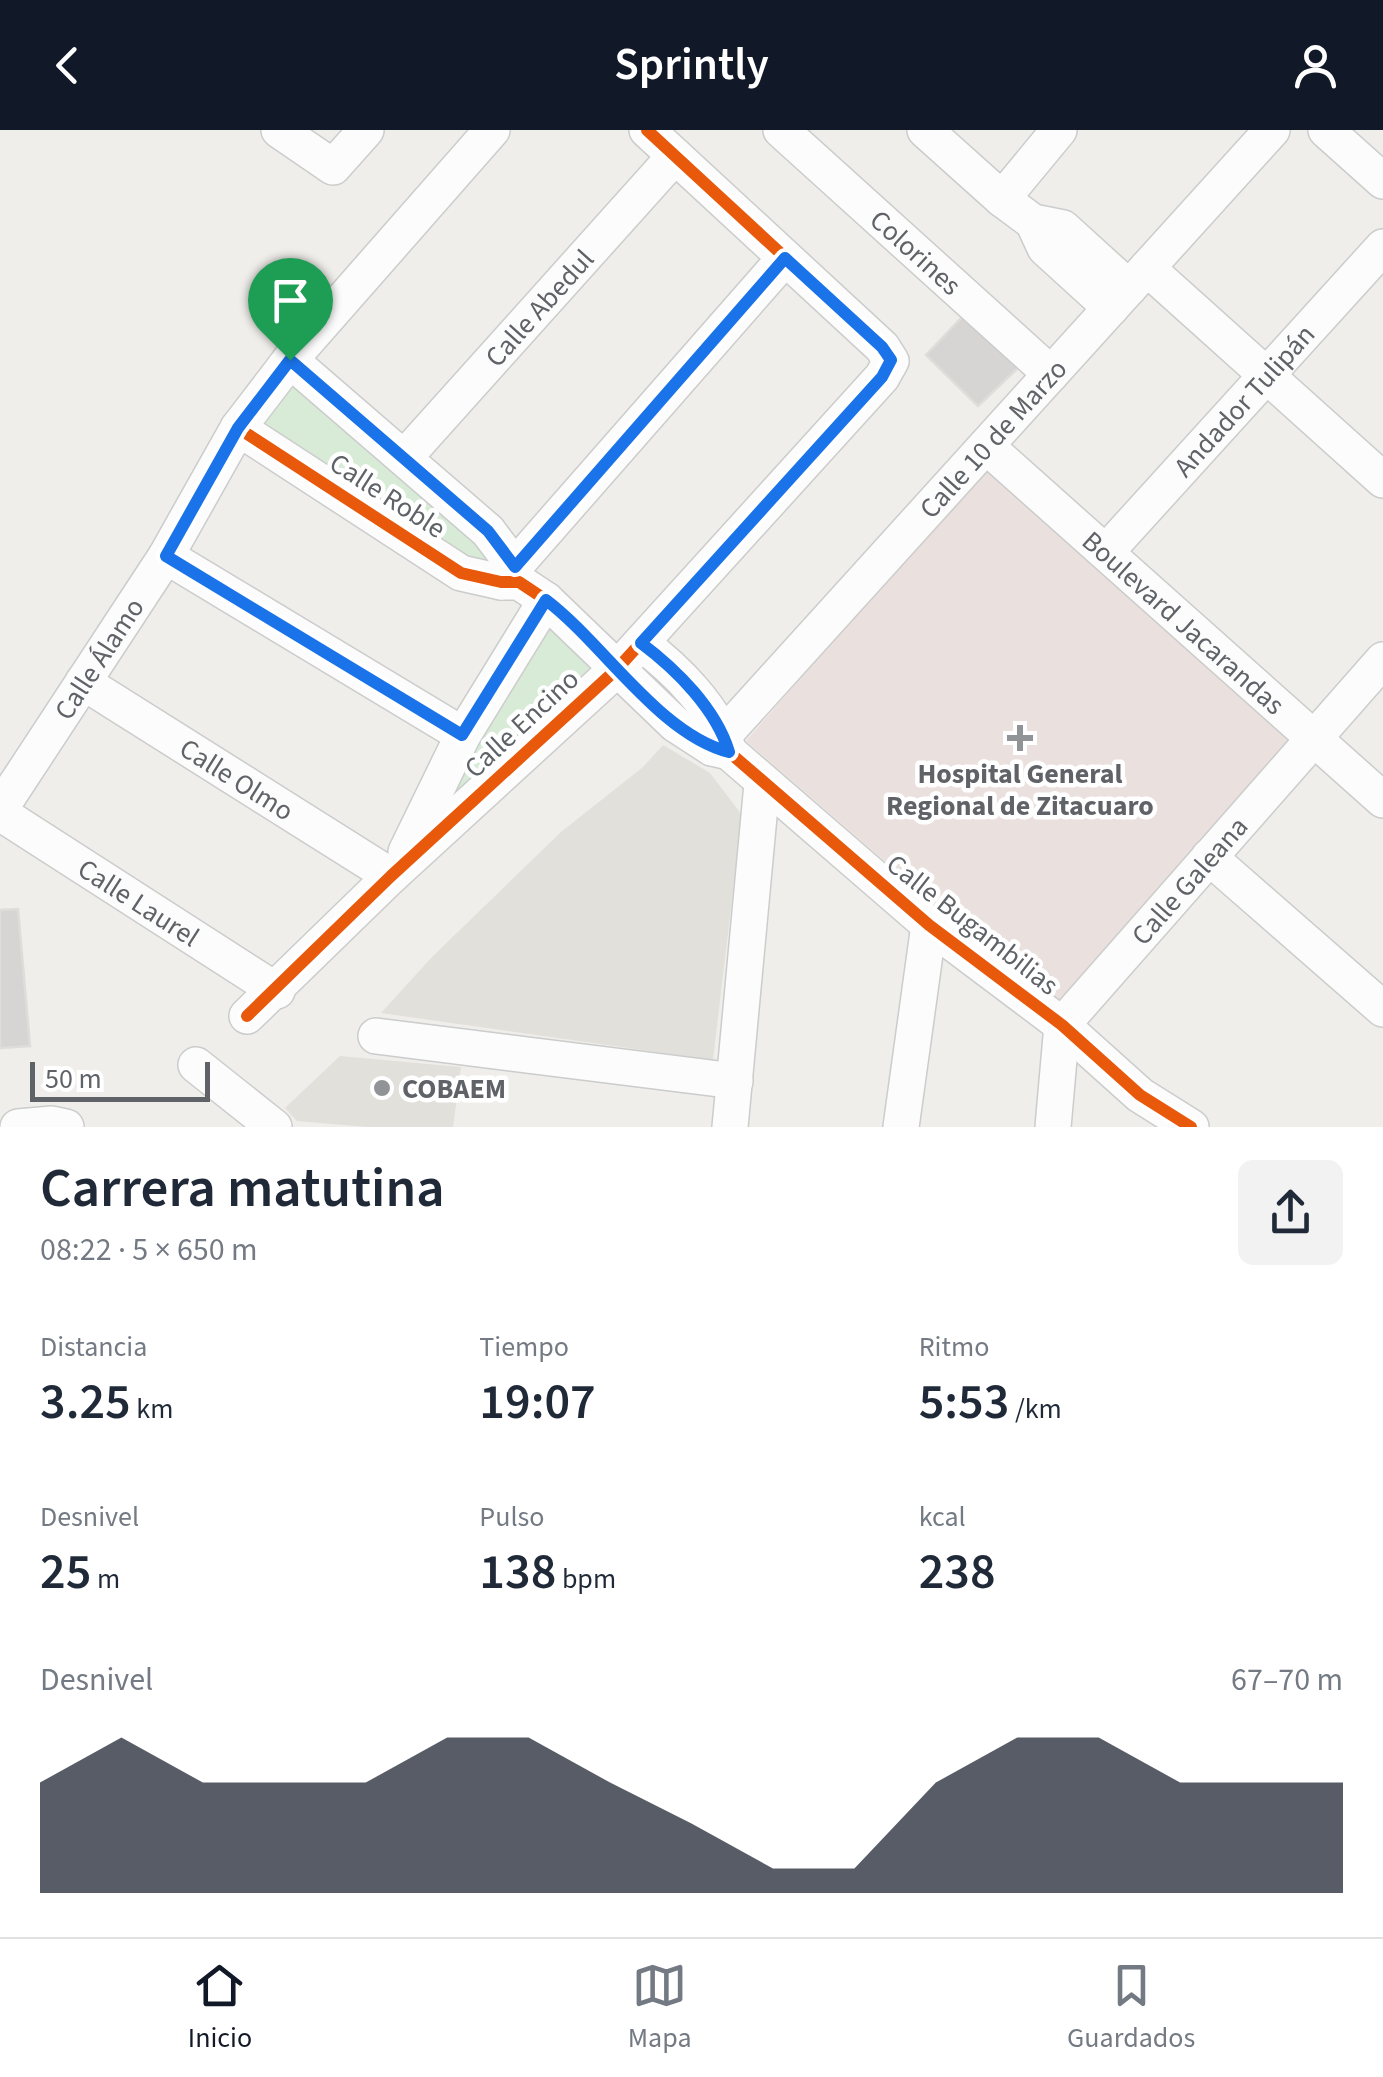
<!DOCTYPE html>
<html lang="es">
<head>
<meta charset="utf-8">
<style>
  :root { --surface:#fff; --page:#f2f2f3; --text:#1f2937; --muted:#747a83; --line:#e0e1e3; --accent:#111827 }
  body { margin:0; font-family:"Source Sans 3",sans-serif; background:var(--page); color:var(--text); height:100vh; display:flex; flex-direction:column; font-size:38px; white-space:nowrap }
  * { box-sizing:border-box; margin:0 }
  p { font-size:32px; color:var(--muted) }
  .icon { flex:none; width:55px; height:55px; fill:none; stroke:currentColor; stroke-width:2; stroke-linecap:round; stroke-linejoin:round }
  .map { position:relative; height:997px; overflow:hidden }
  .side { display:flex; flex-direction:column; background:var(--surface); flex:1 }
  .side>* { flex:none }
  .scale { position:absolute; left:30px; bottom:25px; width:180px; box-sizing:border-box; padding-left:10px; border:5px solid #5f6368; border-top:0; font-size:28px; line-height:35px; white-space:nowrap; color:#5f6368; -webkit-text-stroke:8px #fff; paint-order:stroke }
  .pin { position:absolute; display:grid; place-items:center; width:85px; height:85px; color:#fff; margin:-102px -42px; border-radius:50% 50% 50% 0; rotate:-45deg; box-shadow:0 0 10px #0007 }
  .pin .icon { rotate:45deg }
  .round { display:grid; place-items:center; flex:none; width:105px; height:105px; border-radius:15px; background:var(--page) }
  .head { display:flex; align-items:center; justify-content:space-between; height:170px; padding:0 40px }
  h1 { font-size:55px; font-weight:600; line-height:75px }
  .figures { display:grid; grid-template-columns:repeat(3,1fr); gap:15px; height:170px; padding:10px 40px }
  .figures div { display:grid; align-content:center }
  .figures b { font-size:50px; font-weight:600 }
  .figures small { font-size:28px; font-weight:400 }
  .figures p { font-size:28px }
  .chart { height:280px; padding:20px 40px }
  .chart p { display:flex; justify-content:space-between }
  .chart svg { width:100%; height:180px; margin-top:10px; fill:var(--accent); opacity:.7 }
  header { display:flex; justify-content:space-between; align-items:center; height:130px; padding:0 40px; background:var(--accent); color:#fff; font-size:45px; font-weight:600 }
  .dock { display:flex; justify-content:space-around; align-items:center; height:140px; border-top:2px solid var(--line); background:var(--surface); font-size:28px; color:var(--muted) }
  .dock a { display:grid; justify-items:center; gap:5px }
  .dock .current { color:var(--accent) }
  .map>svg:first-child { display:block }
  .education { fill:#e2e0da }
  .medical { fill:#eae0de }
  .green { fill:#d8ebd6 }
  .building { fill:#d6d5d3; stroke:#deddd9; stroke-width:2.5 }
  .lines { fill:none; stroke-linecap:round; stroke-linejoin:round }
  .minor-casing { stroke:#cbcccc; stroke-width:38 }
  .minor { stroke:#fdfcfc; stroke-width:35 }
  .cycleway-casing { stroke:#fff; stroke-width:19 }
  .cycleway { stroke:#e8590c; stroke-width:12 }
  .route-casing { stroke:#fff; stroke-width:20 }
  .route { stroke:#1a73e8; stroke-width:12 }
  .poi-dot { fill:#919496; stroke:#fff; stroke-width:4 }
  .labels { text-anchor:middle; stroke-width:9; stroke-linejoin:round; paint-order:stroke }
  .street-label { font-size:28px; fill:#5f6368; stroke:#fff }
  .poi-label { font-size:28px; font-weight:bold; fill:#5f6368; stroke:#fff }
</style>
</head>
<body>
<header><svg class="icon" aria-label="back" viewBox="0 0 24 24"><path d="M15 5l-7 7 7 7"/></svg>Sprintly<svg class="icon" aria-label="person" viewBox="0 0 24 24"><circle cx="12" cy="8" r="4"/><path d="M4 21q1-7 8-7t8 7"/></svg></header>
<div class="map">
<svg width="1383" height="997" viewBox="0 0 1383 997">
  <rect width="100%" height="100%" fill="#efeeea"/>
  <!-- education -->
  <g class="education">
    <path d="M663,615L710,643L742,685L713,930L381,883L432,827L561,702L643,637Z"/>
    <path d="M340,926L461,937L453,997H367L297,991L285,978Z"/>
  </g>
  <!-- medical -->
  <path class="medical" d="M987,333L1295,606L1056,879L746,611Z"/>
  <!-- green -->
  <g class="green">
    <path d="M294,243L487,418L489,439L254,302Z"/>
    <path d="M545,493L604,544L412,721Z"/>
  </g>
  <!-- building -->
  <g class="building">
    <path d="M964,185L1019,237L978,276L926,225Z"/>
    <path d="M18,779L30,916L0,918V780Z"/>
  </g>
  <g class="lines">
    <defs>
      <g id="minor">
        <path d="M279,0L333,37L366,0"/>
        <path id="s1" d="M781,0L1051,244"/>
        <path d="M925,0L1002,69L1033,92L1063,98L1129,158"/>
        <path d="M1326,0L1383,51"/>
        <path d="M1002,69L1059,0"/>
        <path d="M1033,92L1045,118L1111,178"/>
        <path d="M1147,138L1383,350"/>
        <path d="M290,230L488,401L515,437L519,452"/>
        <path d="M238,298L461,443L501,452H519L546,470L675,594L712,618L729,622L929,795L1062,895L1140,965L1191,997"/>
        <path id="s2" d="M986,316L1383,670"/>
        <path id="s3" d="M404,328L675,26"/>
        <path id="s4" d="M1106,422L1383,117"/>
        <path d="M166,426L463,605"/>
        <path d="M501,452L785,128"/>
        <path d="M641,513C677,540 716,579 729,622"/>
        <path id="s5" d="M83,552L391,746"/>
        <path id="s6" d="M712,618L1272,0"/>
        <path id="s7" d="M0,679L166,426L238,298L290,230L492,0"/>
        <path id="s8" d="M0,683L277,861"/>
        <path d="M406,722L463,605L546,470"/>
        <path d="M1209,727L1383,879"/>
        <path d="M247,886L391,746L618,538L882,247L891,231L882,217L647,0"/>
        <path d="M376,906L735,951"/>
        <path d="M196,935L274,997"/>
        <path d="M18,997L52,994L66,997"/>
        <path d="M730,997L762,654"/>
        <path d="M901,997L929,795"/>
        <path id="s9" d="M1053,997L1062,895L1383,530"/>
      </g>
    </defs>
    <!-- minor casing -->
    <use href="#minor" class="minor-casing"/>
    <!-- minor -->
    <use href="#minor" class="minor"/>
    <defs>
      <g id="cycleway">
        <path d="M238,298L461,443L501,452H519L546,470L675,594L712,618L729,622L929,795L1062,895L1140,965L1191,997"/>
        <path d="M247,886L391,746L618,538L882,247L891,231L882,217L647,0"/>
      </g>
    </defs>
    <!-- cycleway casing -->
    <use href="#cycleway" class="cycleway-casing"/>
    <!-- cycleway -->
    <use href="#cycleway" class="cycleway"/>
  </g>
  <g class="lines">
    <defs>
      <path id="route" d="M785,128L882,217L891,230L882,247L641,513C677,540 716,579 729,622C659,604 603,513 546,470L462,605L166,426L238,298L290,230L488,401L515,437Z"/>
    </defs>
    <!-- route casing -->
    <use href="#route" class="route-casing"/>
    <!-- route -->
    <use href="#route" class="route"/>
  </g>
  <!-- markers -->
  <g class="poi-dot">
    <path d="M1015 593h10v10h10v10h-10v10h-10v-10h-10v-10h10z"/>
    <circle cx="382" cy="958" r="10"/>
  </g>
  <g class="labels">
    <!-- street labels -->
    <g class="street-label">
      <text dy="10" stroke="none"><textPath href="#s1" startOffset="182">Colorines</textPath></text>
      <text dy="10" stroke="none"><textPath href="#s3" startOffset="202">Calle Abedul</textPath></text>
      <text dy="10" stroke="none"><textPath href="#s4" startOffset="205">Andador Tulipán</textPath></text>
      <text dy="10" stroke="none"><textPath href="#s6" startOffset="418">Calle 10 de Marzo</textPath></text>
      <text transform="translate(388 365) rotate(33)" y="10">Calle Roble</text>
      <text dy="10" stroke="none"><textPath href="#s2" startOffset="265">Boulevard Jacarandas</textPath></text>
      <text dy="10" stroke="none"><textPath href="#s7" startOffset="180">Calle Álamo</textPath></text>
      <text transform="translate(521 593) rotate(-43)" y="10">Calle Encino</text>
      <text dy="10" stroke="none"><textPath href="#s5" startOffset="182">Calle Olmo</textPath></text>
      <text dy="10" stroke="none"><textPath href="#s9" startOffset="295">Calle Galeana</textPath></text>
      <text dy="10" stroke="none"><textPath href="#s8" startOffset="165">Calle Laurel</textPath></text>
      <text transform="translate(973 794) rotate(38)" y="10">Calle Bugambilias</text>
    </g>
    <!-- poi labels -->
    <g class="poi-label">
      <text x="1020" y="653">Hospital General<tspan x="1020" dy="32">Regional de Zitacuaro</tspan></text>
      <text x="402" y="968" text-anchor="start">COBAEM</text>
    </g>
  </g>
</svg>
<div class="scale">50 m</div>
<div class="pin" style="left:290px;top:230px;background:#1e9e55"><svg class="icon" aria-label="arrive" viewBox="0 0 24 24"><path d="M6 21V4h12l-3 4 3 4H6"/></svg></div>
</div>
<section class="side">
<div class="head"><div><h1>Carrera matutina</h1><p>08:22 · 5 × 650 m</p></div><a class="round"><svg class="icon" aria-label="share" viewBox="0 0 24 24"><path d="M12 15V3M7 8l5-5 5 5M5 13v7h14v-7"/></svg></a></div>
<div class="figures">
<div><p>Distancia</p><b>3.25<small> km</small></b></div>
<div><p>Tiempo</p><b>19:07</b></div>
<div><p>Ritmo</p><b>5:53<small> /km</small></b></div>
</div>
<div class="figures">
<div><p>Desnivel</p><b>25<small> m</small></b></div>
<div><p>Pulso</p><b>138<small> bpm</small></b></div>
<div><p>kcal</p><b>238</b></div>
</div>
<div class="chart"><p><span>Desnivel</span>67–70 m</p>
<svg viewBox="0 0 160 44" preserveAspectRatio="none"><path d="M0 44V17L10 6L20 17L30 17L40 17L50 6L60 6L70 17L80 27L90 38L100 38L110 17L120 6L130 6L140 17L150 17L160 17V44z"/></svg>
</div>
</section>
<nav class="dock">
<a class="current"><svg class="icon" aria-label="home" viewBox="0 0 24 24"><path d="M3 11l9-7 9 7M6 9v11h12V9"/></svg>Inicio</a>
<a><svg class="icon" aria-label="map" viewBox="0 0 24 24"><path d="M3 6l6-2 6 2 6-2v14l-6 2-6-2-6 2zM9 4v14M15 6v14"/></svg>Mapa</a>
<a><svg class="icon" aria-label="saved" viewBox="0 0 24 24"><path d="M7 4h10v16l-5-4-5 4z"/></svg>Guardados</a>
</nav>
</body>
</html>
